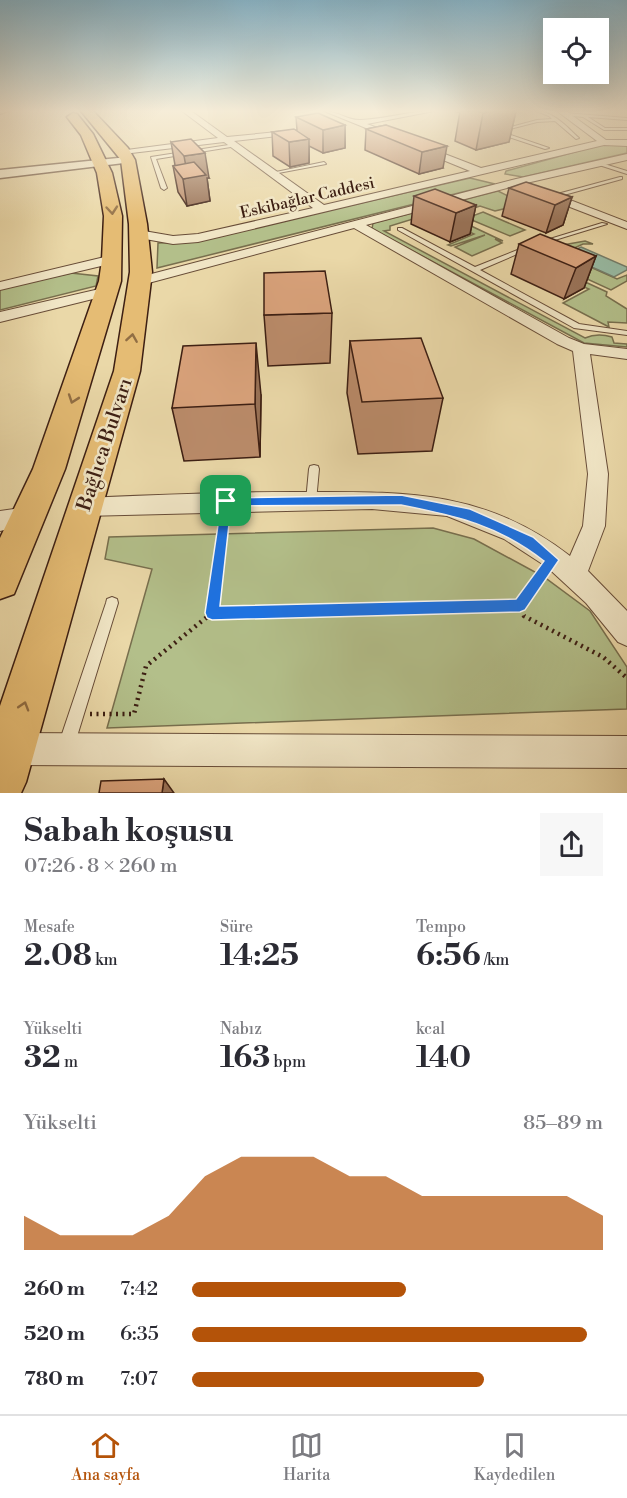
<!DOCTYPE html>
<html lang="tr">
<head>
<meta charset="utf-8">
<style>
  :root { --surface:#fff; --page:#f7f7f7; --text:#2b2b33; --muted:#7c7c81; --line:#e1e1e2; --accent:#b45309 }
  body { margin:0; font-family:"Libre Bodoni",serif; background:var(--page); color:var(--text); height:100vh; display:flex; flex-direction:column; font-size:22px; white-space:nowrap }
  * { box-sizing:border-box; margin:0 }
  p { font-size:20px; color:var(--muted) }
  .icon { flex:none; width:33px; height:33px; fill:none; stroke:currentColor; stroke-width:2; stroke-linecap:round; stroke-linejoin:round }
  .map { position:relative; height:793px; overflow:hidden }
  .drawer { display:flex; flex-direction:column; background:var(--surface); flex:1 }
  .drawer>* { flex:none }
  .buttons { position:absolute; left:543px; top:18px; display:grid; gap:12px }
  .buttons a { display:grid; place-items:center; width:66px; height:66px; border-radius:0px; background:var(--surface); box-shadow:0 6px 24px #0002; font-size:30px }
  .pin { position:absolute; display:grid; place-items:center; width:51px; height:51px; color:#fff; margin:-26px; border-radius:12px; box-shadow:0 3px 9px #0006 }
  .round { display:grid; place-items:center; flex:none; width:63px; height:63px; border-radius:0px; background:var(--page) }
  .head { display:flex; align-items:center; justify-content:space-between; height:102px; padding:0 24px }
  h1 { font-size:33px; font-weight:700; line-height:45px }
  .stats { display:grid; grid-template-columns:repeat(3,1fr); gap:9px; height:102px; padding:6px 24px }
  .stats div { display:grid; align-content:center }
  .stats b { font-size:30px; font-weight:700 }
  .stats small { font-size:16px; font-weight:400 }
  .stats p { font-size:16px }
  .chart { height:168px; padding:12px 24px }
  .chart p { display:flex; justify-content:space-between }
  .chart svg { width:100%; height:108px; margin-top:6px; fill:var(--accent); opacity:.7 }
  ul { padding:0 24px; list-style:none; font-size:20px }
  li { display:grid; grid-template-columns:96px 72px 1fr; align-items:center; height:45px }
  li i { height:15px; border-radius:8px; background:var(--accent) }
  .dock { display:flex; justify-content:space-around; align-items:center; height:84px; border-top:2px solid var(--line); background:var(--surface); font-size:16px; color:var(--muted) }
  .dock a { display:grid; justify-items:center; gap:3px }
  .dock .on { color:var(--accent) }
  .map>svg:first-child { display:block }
  .green { fill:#b3bf8a; stroke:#786f4e; stroke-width:1.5 }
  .water { fill:#98bba4; stroke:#747d6a; stroke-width:1.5 }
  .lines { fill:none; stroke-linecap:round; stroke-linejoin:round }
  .service-casing { stroke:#684d38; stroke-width:2 }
  .minor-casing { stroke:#684d38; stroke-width:2 }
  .tertiary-casing { stroke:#684d38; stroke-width:3 }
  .primary-casing { stroke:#3d1f13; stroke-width:3 }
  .path-far1 { stroke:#3d1f13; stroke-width:4; stroke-dasharray:2 4; stroke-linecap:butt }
  .path { stroke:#3d1f13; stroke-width:4.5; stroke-dasharray:2 4.5; stroke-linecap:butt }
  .service { fill:#f1e6c6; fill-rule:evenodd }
  .minor { fill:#f1e6c6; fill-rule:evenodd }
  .tertiary { fill:#f1e6c6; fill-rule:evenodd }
  .primary { fill:#e5bc74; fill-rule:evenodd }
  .wall { fill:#bb8c6b; stroke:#3d1f13; stroke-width:1.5 }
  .shaded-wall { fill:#997257; stroke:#3d1f13; stroke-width:1.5 }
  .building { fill:#daa37c; stroke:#3d1f13; stroke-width:1.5 }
  .oneway { stroke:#916e44 }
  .route { fill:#1a73e8; stroke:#fff; stroke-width:1.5; fill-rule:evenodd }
  .labels { text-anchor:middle; stroke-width:5; stroke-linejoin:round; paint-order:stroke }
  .far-street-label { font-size:16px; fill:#3d1f13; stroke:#f1e6c6 }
  .street-label { font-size:20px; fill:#3d1f13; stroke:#f1e6c6 }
</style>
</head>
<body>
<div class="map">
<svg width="627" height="793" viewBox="0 0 627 793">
  <rect width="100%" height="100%" fill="#ead8a8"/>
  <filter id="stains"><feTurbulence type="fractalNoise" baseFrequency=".00333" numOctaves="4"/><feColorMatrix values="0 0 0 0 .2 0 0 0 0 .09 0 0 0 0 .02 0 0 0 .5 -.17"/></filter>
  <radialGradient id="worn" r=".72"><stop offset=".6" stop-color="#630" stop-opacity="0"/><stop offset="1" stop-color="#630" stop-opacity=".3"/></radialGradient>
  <!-- green -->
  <g class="green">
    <path d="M604,144L627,145V153L523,177L505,174L506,171Z"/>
    <path d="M470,178L495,184L157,268L158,243L191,242Z"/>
    <path d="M498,191L524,204L495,211L480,206L450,216L503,241L495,239L502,243L472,256L455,247L485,235L451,246L448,245L474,234L429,214L390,226V230L384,231L585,338C594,334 602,334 612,337L614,343L627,344V347L584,343L372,229L373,223Z"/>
    <path d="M483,212L525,230L510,236L467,218Z"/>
    <path d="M585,241L593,244H583L561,254L617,279L627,275V281L611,290L533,254L540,249Z"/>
    <path d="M531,257L607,292L606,296L627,309V323L608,322L609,327L563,303L589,289L522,260Z"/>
    <path d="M71,273L98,276L96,286L0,310V289Z"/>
    <path d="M433,528L474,539L544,577L590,611L627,667V709L107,728L152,569L105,559L109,537Z"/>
  </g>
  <!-- water -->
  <path class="water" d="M581,247L627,267V270L614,277L565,255Z"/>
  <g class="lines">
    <defs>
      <g id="service">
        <path d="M455,111H460L458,112Z"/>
        <path d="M536,111C553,111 567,127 579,138L576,139L555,121L537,122L502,131L500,130L537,120L552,119L549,116Z"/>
        <path d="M565,113L627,118V120L588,117L605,128H627V130H604L583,117L564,115Z"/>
        <path d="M500,132H502L549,148L545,149L500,134Z"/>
        <path d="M235,144L237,146L156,159L167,188L164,190L161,188L151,157Z"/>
        <path d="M324,162L326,164L273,174L271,173Z"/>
        <path d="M598,162L627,171V174L596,164Z"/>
        <path d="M620,177H622V179L553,198L550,196Z"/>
        <path d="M602,223L607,224L545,243L540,242Z"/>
        <path d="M398,228H402L475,267L525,247H529V249L480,270L579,324L627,331V335L574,328L398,230Z"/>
        <path d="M314,465L318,466L319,469L316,501L315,504L311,505L307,504L306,501L309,469L310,466Z"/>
        <path d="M112,597L117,599L118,603L75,743L72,748L67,751L62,748L59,743L106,603L107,599Z"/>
      </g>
      <g id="minor">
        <path d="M0,111H9L0,114Z"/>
        <path d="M182,111H191L227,137L298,130L295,134L234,141L324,205L470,171L421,151V147L424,146L481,168L597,141L557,111H566L606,140H627V146L604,145L198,242L173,244L134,237L132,234L138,230L173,236L198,234L313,208L224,142L123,154L119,151L218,138Z"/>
        <path d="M324,111C337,111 349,121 361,120C386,119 409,111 434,111L367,124L396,135L393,139Z"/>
        <path d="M627,154V160L522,184L366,225L569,338L584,344L627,349V359L590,354L608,474L605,526L588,571L627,611V646L618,642L586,603L547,567L504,539L447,516L372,509L84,516L76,513L73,507L76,501L84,498C154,495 223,492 293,492C399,492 481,487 570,556L583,526L588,474L573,351L557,344L354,228L141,285L134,281L136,278L516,179Z"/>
        <path d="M544,193H552L627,222V229L544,197Z"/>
        <path d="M113,255L118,256V262L0,290V282Z"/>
        <path d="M108,287L115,291L113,294L0,322V312Z"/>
        <path d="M28,507L36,509L39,516L36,523L0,531V511Z"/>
        <path d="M13,733L627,736V768L13,765L2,760V738Z"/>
      </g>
      <path id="tertiary" d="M128,157L132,158V162L0,178V170Z"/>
      <g id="primary">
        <path d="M81,111H93L128,148L135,160L147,224L152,272L140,371L26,782L21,793H0V706L114,371L130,272L129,224L121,160Z"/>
        <path d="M73,113L77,114L93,134L112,173L122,216L121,281L65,469L14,594L0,599V538L33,469L99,281L102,260L104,216L97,173L81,135L67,117Z"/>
      </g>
    </defs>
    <!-- service casing -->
    <use href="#service" class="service-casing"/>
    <!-- minor casing -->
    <use href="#minor" class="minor-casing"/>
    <!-- tertiary casing -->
    <use href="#tertiary" class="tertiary-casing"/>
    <!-- primary casing -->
    <use href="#primary" class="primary-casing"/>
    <!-- path-far1 -->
    <g class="path-far1">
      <path d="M214,600L224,519"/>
      <path d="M524,600L543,573"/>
    </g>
    <!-- path -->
    <g class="path">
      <path d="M214,598L212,613L520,605"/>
      <path d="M525,598L520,605L524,616L603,657L627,678"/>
      <path d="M90,714H134L146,666L212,613"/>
    </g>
    <!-- service -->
    <use href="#service" class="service"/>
    <!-- minor -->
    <use href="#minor" class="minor"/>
    <!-- tertiary -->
    <use href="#tertiary" class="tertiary"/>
    <!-- primary -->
    <use href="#primary" class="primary"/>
  </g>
  <!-- wall -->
  <g class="wall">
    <path d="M460,111H516L509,142L476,150L455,141Z"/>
    <path d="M296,117L345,125V148L323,153L309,146V163L290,167L273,156L272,132L297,130Z"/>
    <path d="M386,125L443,168L419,174L365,150L366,129Z"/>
    <path d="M171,142L209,178H207L210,201L187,206L178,192L173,166L175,165Z"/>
    <path d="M509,188L572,197L563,225L546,233L502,216Z"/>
    <path d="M414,196L476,205L470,234L450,242L411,224Z"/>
    <path d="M519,244L596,256L584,288L564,299L511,274Z"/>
    <path d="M332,313L330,363L268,366L264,315Z"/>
    <path d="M350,341L443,398L432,451L358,454L347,393Z"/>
    <path d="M261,395L260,457L184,461L172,408Z"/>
  </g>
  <!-- shaded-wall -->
  <g class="shaded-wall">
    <path d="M493,111H516L509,142L476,150L483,113Z"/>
    <path d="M345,125V148L323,153V130Z"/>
    <path d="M309,139V163L290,167L289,142Z"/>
    <path d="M447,146L443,168L419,174L422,152Z"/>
    <path d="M205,153L209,178H207L210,201L187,206L183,179L188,178L184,156Z"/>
    <path d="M572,197L563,225L546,233L555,205Z"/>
    <path d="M476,205L470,234L450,242L456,213Z"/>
    <path d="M596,256L584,288L564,299L576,268Z"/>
    <path d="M256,343L261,395L260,457L255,404Z"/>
    <path d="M164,779L174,793H162Z"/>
  </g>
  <!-- building -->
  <g class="building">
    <path d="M477,111H493L483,113Z"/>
    <path d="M318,113L345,125L323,130L296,117Z"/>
    <path d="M386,125L447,146L422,152L366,129Z"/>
    <path d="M294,129L309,139L289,142L272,132Z"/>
    <path d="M191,139L205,153L184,156L171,142Z"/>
    <path d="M194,162L206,175L183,179L173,166Z"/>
    <path d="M526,182L572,197L555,205L509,188Z"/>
    <path d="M435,189L476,205L456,213L414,196Z"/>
    <path d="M540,234L596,256L576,268L519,244Z"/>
    <path d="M325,271L332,313L264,315V273Z"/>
    <path d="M421,338L443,398L362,402L350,341Z"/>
    <path d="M256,343L255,404L172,408L183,346Z"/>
    <path d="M164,779L162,793H99L101,781Z"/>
  </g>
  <!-- one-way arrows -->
  <defs><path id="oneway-chevron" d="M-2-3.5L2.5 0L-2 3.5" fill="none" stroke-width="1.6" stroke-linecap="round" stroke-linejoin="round" transform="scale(1.5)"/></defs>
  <g class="oneway">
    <use href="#oneway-chevron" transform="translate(112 210) rotate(85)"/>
    <use href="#oneway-chevron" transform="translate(132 338) rotate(-81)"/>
    <use href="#oneway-chevron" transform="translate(73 399) rotate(109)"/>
    <use href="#oneway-chevron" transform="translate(24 706) rotate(-73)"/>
  </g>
  <!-- sky -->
  <linearGradient id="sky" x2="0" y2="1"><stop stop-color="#88b7cd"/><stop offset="0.5" stop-color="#f6edd8"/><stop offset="1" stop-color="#f6edd8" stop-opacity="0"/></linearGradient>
  <rect width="627" height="222" fill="url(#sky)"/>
  <!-- route -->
  <path class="route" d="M401,495L470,509L533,537L559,560L525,610L520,612L212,620L207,618L205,613L222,498ZM401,505C457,516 498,525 544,561L516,599L220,606L231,506Z"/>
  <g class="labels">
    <!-- far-street labels -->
    <g class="far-street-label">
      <text transform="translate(307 197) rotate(-13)" y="6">Eskibağlar Caddesi</text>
    </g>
    <!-- street labels -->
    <g class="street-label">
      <text transform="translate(104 444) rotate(-72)" y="7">Bağlıca Bulvarı</text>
    </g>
  </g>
  <rect width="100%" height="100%" filter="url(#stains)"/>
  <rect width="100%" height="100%" fill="url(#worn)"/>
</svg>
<div class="buttons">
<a><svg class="icon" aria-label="locate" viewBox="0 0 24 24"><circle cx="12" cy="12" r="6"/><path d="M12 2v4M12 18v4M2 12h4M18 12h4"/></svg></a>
</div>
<div class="pin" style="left:226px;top:501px;background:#1e9e55"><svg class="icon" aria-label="arrive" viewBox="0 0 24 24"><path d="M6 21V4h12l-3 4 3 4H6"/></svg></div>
</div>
<section class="drawer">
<div class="head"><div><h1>Sabah koşusu</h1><p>07:26 · 8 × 260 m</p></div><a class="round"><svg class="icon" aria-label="share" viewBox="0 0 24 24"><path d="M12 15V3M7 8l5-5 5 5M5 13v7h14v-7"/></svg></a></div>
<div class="stats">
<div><p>Mesafe</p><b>2.08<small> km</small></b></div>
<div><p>Süre</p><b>14:25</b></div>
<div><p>Tempo</p><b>6:56<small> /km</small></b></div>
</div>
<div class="stats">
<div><p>Yükselti</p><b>32<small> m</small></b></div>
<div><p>Nabız</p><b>163<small> bpm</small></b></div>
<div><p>kcal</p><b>140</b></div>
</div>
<div class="chart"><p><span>Yükselti</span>85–89 m</p>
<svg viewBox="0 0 160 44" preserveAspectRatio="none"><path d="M0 44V30L10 38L20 38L30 38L40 30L50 14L60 6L70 6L80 6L90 14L100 14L110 22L120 22L130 22L140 22L150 22L160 30V44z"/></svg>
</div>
<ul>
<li><b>260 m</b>7:42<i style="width:52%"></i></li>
<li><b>520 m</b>6:35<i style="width:96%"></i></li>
<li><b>780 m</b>7:07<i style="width:71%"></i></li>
</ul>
</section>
<nav class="dock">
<a class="on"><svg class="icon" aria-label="home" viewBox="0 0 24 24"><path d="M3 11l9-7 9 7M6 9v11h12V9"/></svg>Ana sayfa</a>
<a><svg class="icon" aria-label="map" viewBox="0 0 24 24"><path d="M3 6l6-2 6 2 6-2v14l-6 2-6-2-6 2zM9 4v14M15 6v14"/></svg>Harita</a>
<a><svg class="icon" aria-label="saved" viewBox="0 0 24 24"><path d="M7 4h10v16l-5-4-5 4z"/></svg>Kaydedilen</a>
</nav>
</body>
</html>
